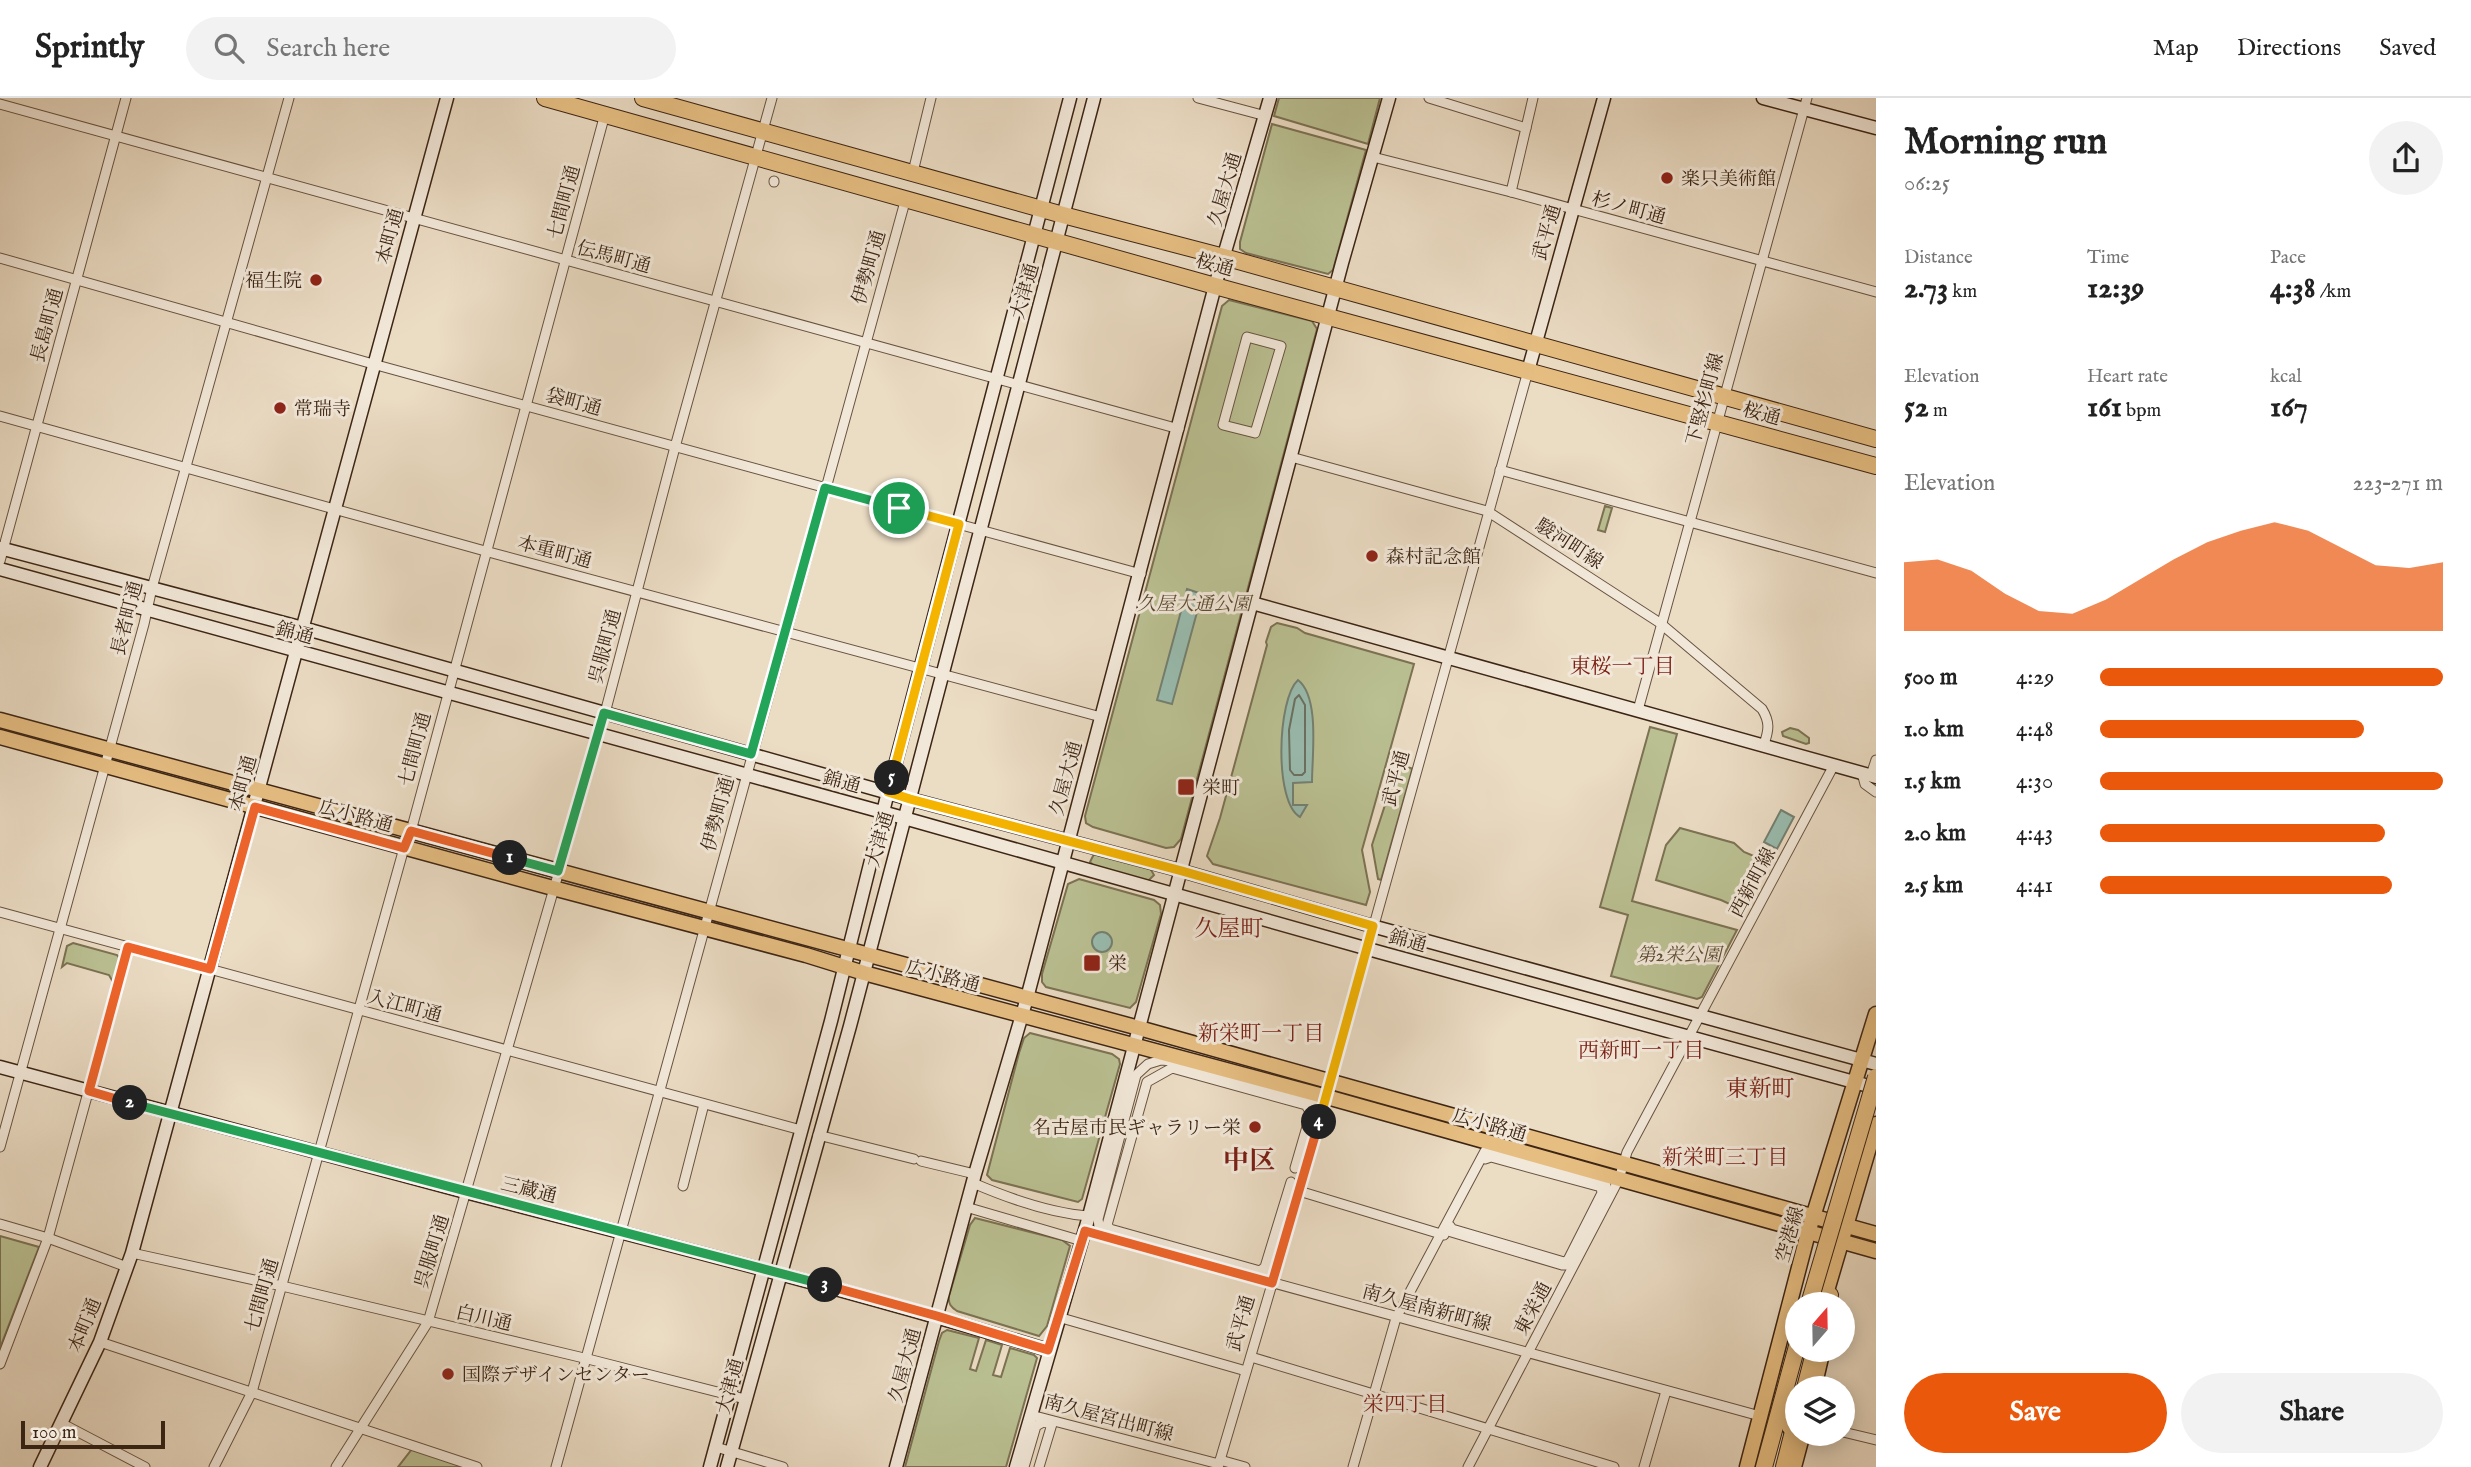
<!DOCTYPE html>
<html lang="en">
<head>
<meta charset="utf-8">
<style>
  :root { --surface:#fff; --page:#f2f2f2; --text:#222; --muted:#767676; --line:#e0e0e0; --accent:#ea580c }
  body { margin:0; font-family:"IM FELL English","Noto Serif JP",serif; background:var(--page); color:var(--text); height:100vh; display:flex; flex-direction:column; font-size:26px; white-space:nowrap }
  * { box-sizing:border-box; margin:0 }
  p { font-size:23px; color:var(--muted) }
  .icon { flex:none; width:38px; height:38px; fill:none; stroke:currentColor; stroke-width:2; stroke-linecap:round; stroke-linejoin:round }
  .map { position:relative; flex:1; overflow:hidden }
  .sheet { display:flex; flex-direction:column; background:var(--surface); width:595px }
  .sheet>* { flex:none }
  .needle { width:46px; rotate:20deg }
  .tools { position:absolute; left:1785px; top:1194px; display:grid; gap:14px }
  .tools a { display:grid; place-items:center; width:70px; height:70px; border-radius:50%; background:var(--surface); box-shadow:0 4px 18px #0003; font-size:35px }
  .scale { position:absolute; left:21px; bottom:18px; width:144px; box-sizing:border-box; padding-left:7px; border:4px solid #3d2514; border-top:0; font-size:19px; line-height:24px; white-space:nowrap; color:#3d2514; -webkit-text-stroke:5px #f2e8d9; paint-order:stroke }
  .pin { position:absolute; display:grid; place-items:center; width:60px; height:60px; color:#fff; margin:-30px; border:4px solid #fff; border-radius:50%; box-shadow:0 2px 7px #0007 }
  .km { position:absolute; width:35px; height:35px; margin:-18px; border-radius:50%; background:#222; color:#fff; font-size:19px; line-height:35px; text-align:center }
  .round { display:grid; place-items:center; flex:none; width:74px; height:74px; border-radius:37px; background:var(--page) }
  .summary { display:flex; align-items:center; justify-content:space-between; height:119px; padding:0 28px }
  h1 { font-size:38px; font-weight:800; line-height:52px }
  .stats { display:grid; grid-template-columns:repeat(3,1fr); gap:10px; height:119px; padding:7px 28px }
  .stats div { display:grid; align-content:center }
  .stats b { font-size:30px; font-weight:800 }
  .stats small { font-size:19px; font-weight:400 }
  .stats p { font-size:19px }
  .chart { height:196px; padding:14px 28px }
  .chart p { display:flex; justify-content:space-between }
  .chart svg { width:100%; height:126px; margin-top:7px; fill:var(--accent); opacity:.7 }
  .button { display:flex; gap:14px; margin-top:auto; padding:14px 28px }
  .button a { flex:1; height:80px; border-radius:42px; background:var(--accent); color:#fff; font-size:28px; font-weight:800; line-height:80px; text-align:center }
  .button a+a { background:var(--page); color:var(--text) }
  ul { padding:0 28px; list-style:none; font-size:23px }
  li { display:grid; grid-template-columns:112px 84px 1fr; align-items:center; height:52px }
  li i { height:18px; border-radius:9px; background:var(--accent) }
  header { display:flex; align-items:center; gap:42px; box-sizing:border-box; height:98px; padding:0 35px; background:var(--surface); border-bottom:2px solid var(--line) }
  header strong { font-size:33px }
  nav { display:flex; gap:38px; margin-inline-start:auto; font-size:24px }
  .search { width:490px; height:63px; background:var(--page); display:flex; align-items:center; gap:18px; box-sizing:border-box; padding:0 24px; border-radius:38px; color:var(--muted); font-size:26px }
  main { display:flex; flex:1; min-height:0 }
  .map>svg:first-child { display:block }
  .green { fill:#bac092; stroke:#7c7253; stroke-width:2 }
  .water { fill:#99bcaf; stroke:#748071; stroke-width:2 }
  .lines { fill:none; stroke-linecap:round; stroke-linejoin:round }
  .shore { stroke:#6b7062; stroke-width:2 }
  .street-casing { stroke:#685340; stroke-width:11 }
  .secondary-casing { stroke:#3d2514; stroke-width:15 }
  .primary-casing { stroke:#3d2514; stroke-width:17 }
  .highway-casing { stroke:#3d2514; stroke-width:18 }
  .street { stroke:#f2e8d9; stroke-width:9 }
  .secondary { stroke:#f2e8d9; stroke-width:12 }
  .primary { stroke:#e6be82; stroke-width:14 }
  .highway { stroke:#e6be82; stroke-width:16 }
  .highway-bridge-casing { stroke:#3d2514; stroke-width:18; stroke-linecap:butt }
  .highway-bridge { stroke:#e6be82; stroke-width:16 }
  .split-1-casing { stroke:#fff; stroke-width:14 }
  .split-2-casing { stroke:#fff; stroke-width:14 }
  .split-3-casing { stroke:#fff; stroke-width:14 }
  .split-4-casing { stroke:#fff; stroke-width:14 }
  .split-5-casing { stroke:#fff; stroke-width:14 }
  .split-6-casing { stroke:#fff; stroke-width:14 }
  .split-1 { stroke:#22a559; stroke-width:9 }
  .split-2 { stroke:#f0652b; stroke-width:9 }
  .split-3 { stroke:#22a559; stroke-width:9 }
  .split-4 { stroke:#f0652b; stroke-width:9 }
  .split-5 { stroke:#f5b400; stroke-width:9 }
  .split-6 { stroke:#f5b400; stroke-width:9 }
  .poi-dot { fill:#8f2418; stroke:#f2e8d9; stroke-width:2.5 }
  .labels { text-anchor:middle; stroke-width:6; stroke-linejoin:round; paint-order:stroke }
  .poi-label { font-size:19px; fill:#3d2514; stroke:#f2e8d9; text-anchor:start }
  .street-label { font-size:19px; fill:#3d2514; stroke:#f2e8d9 }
  .park-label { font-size:19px; font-style:italic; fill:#5c4c34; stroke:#f2e8d9 }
  .neighbourhood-label { font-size:21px; fill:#7a1f14; stroke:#f2e8d9 }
  .quarter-label { font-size:23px; fill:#7a1f14; stroke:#f2e8d9 }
  .district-label { font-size:26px; font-weight:bold; fill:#7a1f14; stroke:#f2e8d9 }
</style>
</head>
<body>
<header>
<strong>Sprintly</strong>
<div class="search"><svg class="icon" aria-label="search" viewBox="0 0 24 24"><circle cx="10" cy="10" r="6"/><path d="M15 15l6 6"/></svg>Search here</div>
<nav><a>Map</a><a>Directions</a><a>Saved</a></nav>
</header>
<main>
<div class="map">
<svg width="1876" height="1369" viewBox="0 0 1876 1369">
  <rect width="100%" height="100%" fill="#ebdcc4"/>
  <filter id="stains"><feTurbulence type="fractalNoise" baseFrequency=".00286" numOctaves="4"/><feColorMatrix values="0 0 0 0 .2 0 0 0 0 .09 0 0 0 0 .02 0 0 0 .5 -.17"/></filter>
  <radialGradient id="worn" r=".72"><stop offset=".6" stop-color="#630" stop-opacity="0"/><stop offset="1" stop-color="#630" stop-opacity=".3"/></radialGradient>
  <!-- green -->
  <g class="green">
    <path d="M1279,0H1380L1368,46L1274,18Z"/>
    <path d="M1272,26L1366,52L1333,172L1328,176L1246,155L1240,151V144Z"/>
    <path d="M1229,202L1312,223L1317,231L1181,741L1174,749L1166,750L1093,729L1086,725L1085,718L1222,208Z"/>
    <path d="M1605,408L1612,410L1605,434L1598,432Z"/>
    <path d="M1277,525L1297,530L1305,535L1414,566L1362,752L1370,794L1366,807L1213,766L1207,758L1220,720L1267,547L1266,544L1271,529Z"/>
    <path d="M1650,629L1677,636L1632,803L1737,832L1702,899L1697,901L1611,878L1628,817L1600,809Z"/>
    <path d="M1790,630L1798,632L1809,640V645L1806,646L1783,638L1782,634Z"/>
    <path d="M1398,667L1411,670L1412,672L1381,782L1378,781L1372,747Z"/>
    <path d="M1680,730L1734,745L1744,754L1761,761L1736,809L1721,802L1656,782L1666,747Z"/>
    <path d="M1094,756L1150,770L1154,777L1148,783L1095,769L1090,764Z"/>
    <path d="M1079,781L1154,802L1160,807L1161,816L1136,904L1130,910L1046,889L1042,884V876L1068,786Z"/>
    <path d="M73,845L117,857L120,861L113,884L109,877L67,865L62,869L67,848Z"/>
    <path d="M1030,935L1112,956L1119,961L1120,966L1082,1101L1078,1104L992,1082L987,1077L1019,955L1024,940Z"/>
    <path d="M975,1120L1062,1142L1070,1148L1047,1228L1039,1238L957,1213C951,1209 948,1206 949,1198L970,1127Z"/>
    <path d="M0,1138L39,1149L0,1250Z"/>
    <path d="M947,1232L979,1240L970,1271L976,1273L986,1242L1002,1247L993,1277L1001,1279L1010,1250L1034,1257L1037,1260L1006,1369H905L939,1243L942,1235Z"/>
    <path d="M412,1351L468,1369H398Z"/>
  </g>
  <!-- water -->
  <g class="water">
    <path d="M1187,491L1202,496L1172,606L1157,602Z"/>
    <path d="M1298,582C1320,599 1312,658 1312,684L1293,685V707H1307L1300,719C1274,705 1277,601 1298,582Z"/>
    <path d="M1781,712L1794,719L1777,751L1764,744Z"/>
    <circle cx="1102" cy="844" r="10"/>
  </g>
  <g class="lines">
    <!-- shore -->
    <path class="shore" d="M1299,597L1305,607V674L1302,677H1294L1290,672L1289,632L1295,601Z"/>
    <defs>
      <g id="street">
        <path d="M1198,0L1266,18"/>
        <path d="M1429,0L1526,30"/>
        <path d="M0,6L1179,331"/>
        <path d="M1373,59L1511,94L1876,194"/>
        <path d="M913,74L931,0"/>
        <path d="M774,84V83"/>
        <path d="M1511,94L1533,0"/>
        <path d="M0,160L373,266L1141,476"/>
        <path d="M1247,239L1281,248L1255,335L1223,327Z"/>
        <path d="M0,318L485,453L1101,619"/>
        <path d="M1291,359L1487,413L1660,525L1762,611C1770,624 1769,632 1764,646"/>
        <path d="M1500,372L1876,475"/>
        <path d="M0,463L126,0"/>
        <path d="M1638,612L1807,0"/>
        <path d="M1862,675L1865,686L1876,694"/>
        <path d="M1871,677L1876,662"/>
        <path d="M0,814L801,1032"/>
        <path d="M1161,962L1172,963L1311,1002L1315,1008L1316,1015L1301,1068L1295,1070L1311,1015L1306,1007L1172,970L1147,984L1107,1127L1110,1131L1260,1173L1265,1169L1291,1084L1294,1089L1272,1166L1265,1176L1108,1134L1099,1128L1098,1121L1136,977L1148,966Z"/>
        <path d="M1319,1025L1528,273"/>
        <path d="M818,1037L914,1061"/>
        <path d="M0,1049L144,526L152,490L289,0"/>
        <path d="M1490,1054L1606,1085V1096L1568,1167H1562L1448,1133L1450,1128L1452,1131L1564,1164L1568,1162L1602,1095L1601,1089L1491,1059L1485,1061Z"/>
        <path d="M921,1063L975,1076"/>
        <path d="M973,1085C1010,1101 1049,1115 1089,1118"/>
        <path d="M683,1088L704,1006"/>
        <path d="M1299,1093L1444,1137"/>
        <path d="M1297,1099L1308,1062"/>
        <path d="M966,1109L1082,1143"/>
        <path d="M0,1126L48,1140L127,1169"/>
        <path d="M1085,1133L1110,1140"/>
        <path d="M132,1155L282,1188L588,1261L745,1301"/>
        <path d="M1252,1179L1760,1318"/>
        <path d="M1058,1219L1246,1273"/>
        <path d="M100,1244L477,1369"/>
        <path d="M1251,1259L1614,1369"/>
        <path d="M0,1266L48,1140L128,849"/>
        <path d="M1031,1317L1219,1366"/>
        <path d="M61,1325L145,1369"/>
        <path d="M1843,1334L1876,1342"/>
        <path d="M716,1349L783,1369"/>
        <path d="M1220,1362L1245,1369"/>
        <path d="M214,1369L252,1294L404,750L411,733L605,16"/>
        <path d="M336,1369L428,1224L605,615L675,349L772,0"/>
        <path d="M556,1369L906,100"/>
        <path d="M1024,1369L1036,1328L1043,1324L1052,1326L1039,1369"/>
        <path d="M1218,1369L1280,1159"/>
        <path d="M1353,1369L1396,1220L1485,1053"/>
        <path d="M1468,1369L1619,1081L1627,1054L1834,667"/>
        <path d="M1644,1369L1666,1293"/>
      </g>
      <g id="secondary">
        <path d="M1763,0L1876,30"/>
        <path d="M1528,273L1604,0"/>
        <path d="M0,450L303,530L910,701L1182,773L1372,828L1876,966"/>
        <path d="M0,471L904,720L1379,854L1876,990"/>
        <path d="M1252,505L1876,679"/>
        <path d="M0,969C156,1011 312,1054 469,1095C663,1145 857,1194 1048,1252"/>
        <path d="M40,1369L100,1244L132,1155L447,0"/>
        <path d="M710,1369L831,923L888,694L1070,0"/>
        <path d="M727,1369L850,928L1094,0"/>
        <path d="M896,1369L975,1076L1027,900L1215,188L1270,0"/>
        <path d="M1016,1369L1089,1118L1342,165L1389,0"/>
      </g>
      <g id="primary">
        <path d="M0,622L1139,930L1876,1136"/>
        <path d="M0,639L553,790L806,857L864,875L1327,999L1876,1153"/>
        <path d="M1823,1206L1876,1026"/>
        <path d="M1814,1290L1823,1251"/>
        <path d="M1789,1329L1797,1300"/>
        <path d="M1747,1369L1808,1135L1876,916"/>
        <path d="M1794,1369L1803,1335"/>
      </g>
      <g id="highway">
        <path d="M545,0L1215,188L1876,368"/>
        <path d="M643,0L1063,117L1224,159L1876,341"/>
        <path d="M1828,1206L1830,1197"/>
        <path d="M1805,1290L1815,1251"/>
        <path d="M1764,1369L1797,1248"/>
        <path d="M1784,1369L1797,1318"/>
      </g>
    </defs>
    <!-- street casing -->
    <use href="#street" class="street-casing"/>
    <!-- secondary casing -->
    <use href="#secondary" class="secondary-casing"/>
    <!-- primary casing -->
    <use href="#primary" class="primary-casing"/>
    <!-- highway casing -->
    <use href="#highway" class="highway-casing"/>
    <!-- street -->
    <use href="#street" class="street"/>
    <!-- secondary -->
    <use href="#secondary" class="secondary"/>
    <!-- primary -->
    <use href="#primary" class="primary"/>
    <!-- highway -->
    <use href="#highway" class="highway"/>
    <defs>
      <path id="highway-bridge" d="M1809,1206L1876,979"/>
    </defs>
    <!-- highway-bridge casing -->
    <use href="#highway-bridge" class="highway-bridge-casing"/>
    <!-- highway-bridge -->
    <use href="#highway-bridge" class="highway-bridge"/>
  </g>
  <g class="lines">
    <defs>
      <path id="split-1" d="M510,760L558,773L604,615L751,656L825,390L899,410"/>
      <path id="split-2" d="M130,1005L89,993L128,849L210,871L255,709L404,750L411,733L510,760"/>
      <path id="split-3" d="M130,1005L825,1187"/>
      <path id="split-4" d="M825,1187L937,1218L1048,1252L1085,1133L1272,1185L1319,1024"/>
      <path id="split-5" d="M892,680L888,694L910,701L1182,773L1373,828L1319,1024"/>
      <path id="split-6" d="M892,680L959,426L899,410"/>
    </defs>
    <!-- split-1 casing -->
    <use href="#split-1" class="split-1-casing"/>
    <!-- split-2 casing -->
    <use href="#split-2" class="split-2-casing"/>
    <!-- split-3 casing -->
    <use href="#split-3" class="split-3-casing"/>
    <!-- split-4 casing -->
    <use href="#split-4" class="split-4-casing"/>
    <!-- split-5 casing -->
    <use href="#split-5" class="split-5-casing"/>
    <!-- split-6 casing -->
    <use href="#split-6" class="split-6-casing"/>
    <!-- split-1 -->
    <use href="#split-1" class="split-1"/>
    <!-- split-2 -->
    <use href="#split-2" class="split-2"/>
    <!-- split-3 -->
    <use href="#split-3" class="split-3"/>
    <!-- split-4 -->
    <use href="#split-4" class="split-4"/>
    <!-- split-5 -->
    <use href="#split-5" class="split-5"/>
    <!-- split-6 -->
    <use href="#split-6" class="split-6"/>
  </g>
  <!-- markers -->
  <g class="poi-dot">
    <circle cx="1667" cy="80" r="7"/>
    <circle cx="316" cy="182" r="7"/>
    <circle cx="280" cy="310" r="7"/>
    <circle cx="1372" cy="458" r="7"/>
    <rect x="1177" y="680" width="18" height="18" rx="3.5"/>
    <rect x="1083" y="856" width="18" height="18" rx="3.5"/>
    <circle cx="1255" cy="1029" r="7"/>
    <circle cx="448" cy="1276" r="7"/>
  </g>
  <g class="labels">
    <!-- poi labels -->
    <g class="poi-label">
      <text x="1681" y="87">楽只美術館</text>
      <text x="302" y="189" text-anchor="end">福生院</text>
      <text x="294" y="317">常瑞寺</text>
      <text x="1386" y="465">森村記念館</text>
      <text x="1202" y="696">栄町</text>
      <text x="1108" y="872">栄</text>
      <text x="1241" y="1036" text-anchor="end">名古屋市民ギャラリー栄</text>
      <text x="462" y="1283">国際デザインセンター</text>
    </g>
    <!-- street labels -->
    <g class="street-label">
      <text transform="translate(1224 91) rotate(-74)" y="7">久屋大通</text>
      <text transform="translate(563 104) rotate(-75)" y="7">七間町通</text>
      <text transform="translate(1629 109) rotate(15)" y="7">杉ノ町通</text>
      <text transform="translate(1546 134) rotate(-74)" y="7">武平通</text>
      <text transform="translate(389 138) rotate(-75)" y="7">本町通</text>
      <text transform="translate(614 158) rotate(15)" y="7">伝馬町通</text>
      <text transform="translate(1215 166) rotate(15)" y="7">桜通</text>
      <text transform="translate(868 169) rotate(-74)" y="7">伊勢町通</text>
      <text transform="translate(1024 193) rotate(-74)" y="7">大津通</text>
      <text transform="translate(46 227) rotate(-75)" y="7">長島町通</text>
      <text transform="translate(1704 301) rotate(-75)" y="7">下竪杉町線</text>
      <text transform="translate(574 303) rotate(15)" y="7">袋町通</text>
      <text transform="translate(1762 315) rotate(15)" y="7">桜通</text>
      <text transform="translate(1570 445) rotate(33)" y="7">駿河町線</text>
      <text transform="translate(555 453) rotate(15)" y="7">本重町通</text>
      <text transform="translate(126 520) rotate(-76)" y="7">長者町通</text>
      <text transform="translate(295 534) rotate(15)" y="7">錦通</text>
      <text transform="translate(604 548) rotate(-75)" y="7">呉服町通</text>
      <text transform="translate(414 651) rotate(-75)" y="7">七間町通</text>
      <text transform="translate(1065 680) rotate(-75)" y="7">久屋大通</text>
      <text transform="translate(1395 680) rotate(-75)" y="7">武平通</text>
      <text transform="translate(842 683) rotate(15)" y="7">錦通</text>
      <text transform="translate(242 685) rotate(-75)" y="7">本町通</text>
      <text transform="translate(717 716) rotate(-75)" y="7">伊勢町通</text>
      <text transform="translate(356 717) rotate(15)" y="7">広小路通</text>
      <text transform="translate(879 741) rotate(-74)" y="7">大津通</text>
      <text transform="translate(1752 784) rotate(-62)" y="7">西新町線</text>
      <text transform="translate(1408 842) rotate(15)" y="7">錦通</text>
      <text transform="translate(943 877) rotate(15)" y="7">広小路通</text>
      <text transform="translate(405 907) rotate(15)" y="7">入江町通</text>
      <text transform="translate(1490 1026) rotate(16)" y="7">広小路通</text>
      <text transform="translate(529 1091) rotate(14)" y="7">三蔵通</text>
      <text transform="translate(1789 1136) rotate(-74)" y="7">空港線</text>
      <text transform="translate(431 1153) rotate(-73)" y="7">呉服町通</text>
      <text transform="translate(261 1197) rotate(-74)" y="7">七間町通</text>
      <text transform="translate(1427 1209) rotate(15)" y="7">南久屋南新町線</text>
      <text transform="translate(1532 1210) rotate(-62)" y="7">東栄通</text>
      <text transform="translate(484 1219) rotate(13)" y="7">白川通</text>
      <text transform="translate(1240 1225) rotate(-74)" y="7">武平通</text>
      <text transform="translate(84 1227) rotate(-68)" y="7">本町通</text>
      <text transform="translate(904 1267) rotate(-75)" y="7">久屋大通</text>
      <text transform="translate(729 1288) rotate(-75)" y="7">大津通</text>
      <text transform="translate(1109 1319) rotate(15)" y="7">南久屋宮出町線</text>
    </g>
    <!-- park labels -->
    <g class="park-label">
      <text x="1194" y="512">久屋大通公園</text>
      <text x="1679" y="863">第2栄公園</text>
    </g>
    <!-- neighbourhood labels -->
    <g class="neighbourhood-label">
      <text x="1622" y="575">東桜一丁目</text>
      <text x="1261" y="942">新栄町一丁目</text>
      <text x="1641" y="959">西新町一丁目</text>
      <text x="1725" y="1066">新栄町三丁目</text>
      <text x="1405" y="1313">栄四丁目</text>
    </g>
    <!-- quarter labels -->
    <g class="quarter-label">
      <text x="1229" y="838">久屋町</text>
      <text x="1760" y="998">東新町</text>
    </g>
    <!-- district labels -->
    <g class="district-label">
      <text x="1249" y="1071">中区</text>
    </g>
  </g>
  <rect width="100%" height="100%" filter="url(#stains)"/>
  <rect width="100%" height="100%" fill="url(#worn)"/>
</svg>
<div class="tools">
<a><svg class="needle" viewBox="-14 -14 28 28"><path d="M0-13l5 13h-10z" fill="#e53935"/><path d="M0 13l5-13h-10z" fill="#767676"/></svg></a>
<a><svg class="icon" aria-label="layers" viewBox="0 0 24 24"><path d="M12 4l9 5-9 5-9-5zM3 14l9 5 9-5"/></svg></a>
</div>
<div class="scale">100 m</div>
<div class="pin" style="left:899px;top:410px;background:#1e9e55"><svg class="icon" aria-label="arrive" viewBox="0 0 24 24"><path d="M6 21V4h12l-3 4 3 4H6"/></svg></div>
<b class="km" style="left:510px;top:760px">1</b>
<b class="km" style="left:130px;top:1005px">2</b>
<b class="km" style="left:825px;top:1187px">3</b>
<b class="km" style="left:1319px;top:1024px">4</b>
<b class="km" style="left:892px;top:680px">5</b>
</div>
<section class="sheet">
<div class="summary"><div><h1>Morning run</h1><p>06:25</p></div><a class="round"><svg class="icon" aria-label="share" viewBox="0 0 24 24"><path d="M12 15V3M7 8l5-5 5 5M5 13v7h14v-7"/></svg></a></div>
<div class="stats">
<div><p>Distance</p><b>2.73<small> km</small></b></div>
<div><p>Time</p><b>12:39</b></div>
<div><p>Pace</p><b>4:38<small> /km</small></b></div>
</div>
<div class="stats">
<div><p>Elevation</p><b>52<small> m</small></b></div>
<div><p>Heart rate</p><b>161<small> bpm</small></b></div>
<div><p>kcal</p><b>167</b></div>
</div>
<div class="chart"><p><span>Elevation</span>223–271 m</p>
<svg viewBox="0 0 160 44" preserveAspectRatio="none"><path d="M0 44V20L10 19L20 23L30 31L40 37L50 38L60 33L70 26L80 19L90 13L100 9L110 6L120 9L130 15L140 21L150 22L160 20V44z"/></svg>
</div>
<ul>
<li><b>500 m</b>4:29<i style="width:100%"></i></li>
<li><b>1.0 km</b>4:48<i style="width:77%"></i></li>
<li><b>1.5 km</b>4:30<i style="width:100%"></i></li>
<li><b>2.0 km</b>4:43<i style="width:83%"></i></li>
<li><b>2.5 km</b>4:41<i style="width:85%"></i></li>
</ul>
<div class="button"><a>Save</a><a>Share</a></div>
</section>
</main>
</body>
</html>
